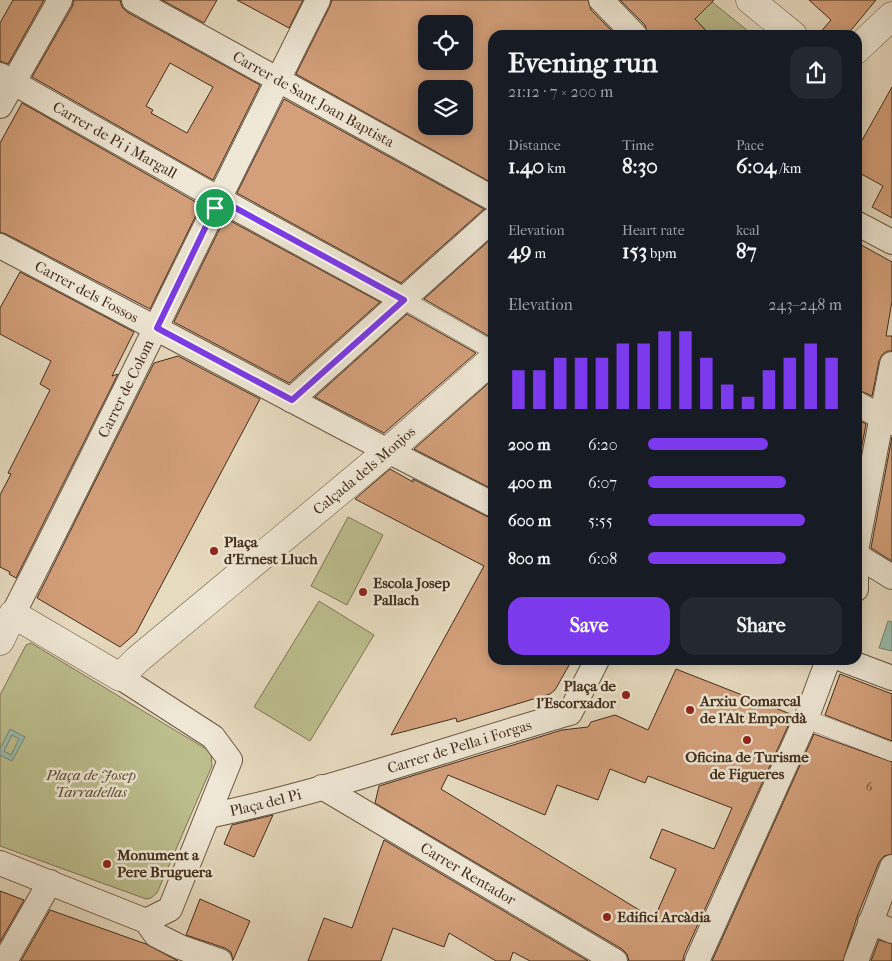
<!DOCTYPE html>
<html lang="en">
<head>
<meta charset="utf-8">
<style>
  :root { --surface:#171b24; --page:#242831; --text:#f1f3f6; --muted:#9ea1a6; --accent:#7c3aed }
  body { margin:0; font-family:"IM FELL French Canon",serif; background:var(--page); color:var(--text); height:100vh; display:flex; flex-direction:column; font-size:19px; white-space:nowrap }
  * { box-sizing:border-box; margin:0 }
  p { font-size:16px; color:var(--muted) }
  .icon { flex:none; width:28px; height:28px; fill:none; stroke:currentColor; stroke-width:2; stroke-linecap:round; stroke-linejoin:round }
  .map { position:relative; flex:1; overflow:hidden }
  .sheet { position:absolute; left:488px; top:30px; width:374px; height:635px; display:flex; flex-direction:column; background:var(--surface); border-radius:15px; box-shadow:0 2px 12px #0003 }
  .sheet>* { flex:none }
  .fabs { position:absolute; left:418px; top:15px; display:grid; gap:10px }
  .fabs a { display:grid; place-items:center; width:55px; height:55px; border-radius:10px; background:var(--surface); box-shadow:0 2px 12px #0003; font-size:25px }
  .pin { position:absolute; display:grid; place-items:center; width:42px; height:42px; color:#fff; margin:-21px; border:2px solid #fff; border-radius:50%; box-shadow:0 1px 5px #0007 }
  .round { display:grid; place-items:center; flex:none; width:52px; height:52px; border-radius:15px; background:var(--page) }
  .head { display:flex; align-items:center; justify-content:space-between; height:85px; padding:0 20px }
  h1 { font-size:28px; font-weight:700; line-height:38px }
  .stats { display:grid; grid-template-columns:repeat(3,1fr); gap:8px; height:85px; padding:5px 20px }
  .stats div { display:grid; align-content:center }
  .stats b { font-size:21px; font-weight:700 }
  .stats small { font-size:14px; font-weight:400 }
  .stats p { font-size:14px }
  .chart { height:140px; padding:10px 20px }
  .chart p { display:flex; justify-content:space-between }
  .chart svg { width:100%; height:90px; margin-top:5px; stroke:var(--accent); stroke-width:6 }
  .action { display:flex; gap:10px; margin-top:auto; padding:10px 20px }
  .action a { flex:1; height:58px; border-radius:15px; background:var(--accent); color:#fff; font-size:20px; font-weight:700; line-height:58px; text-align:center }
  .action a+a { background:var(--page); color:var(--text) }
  ul { padding:0 20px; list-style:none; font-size:16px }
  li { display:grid; grid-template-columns:80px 60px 1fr; align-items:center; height:38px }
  li i { height:12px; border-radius:6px; background:var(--accent) }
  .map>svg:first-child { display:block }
  .green { fill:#bcbe8e; stroke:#807654 }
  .water { fill:#98bcad; stroke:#768373; fill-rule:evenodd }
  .building { fill:#d3a07b; stroke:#432d1b; fill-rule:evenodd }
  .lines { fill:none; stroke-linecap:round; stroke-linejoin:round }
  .pedestrian-casing { stroke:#6c5844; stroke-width:19 }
  .minor-casing { stroke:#6c5844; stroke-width:26 }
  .tertiary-casing { stroke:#6c5844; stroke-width:29 }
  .pedestrian { stroke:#efe8d6; stroke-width:18 }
  .minor { stroke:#efe8d6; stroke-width:24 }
  .tertiary { stroke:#efe8d6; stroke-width:28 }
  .route-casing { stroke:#fff; stroke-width:10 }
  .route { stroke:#7c3aed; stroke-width:6 }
  .poi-dot { fill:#8f2418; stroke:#efe8d6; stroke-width:2 }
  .labels { text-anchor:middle; stroke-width:5; stroke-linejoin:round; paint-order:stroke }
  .number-label { font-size:12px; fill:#674a33 }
  .street-label { font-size:15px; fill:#432d1b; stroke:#efe8d6 }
  .poi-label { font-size:15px; font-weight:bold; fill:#432d1b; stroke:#efe8d6; text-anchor:start }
  .park-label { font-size:15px; font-style:italic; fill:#5b4a32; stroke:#efe8d6 }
</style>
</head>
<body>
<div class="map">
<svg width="892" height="961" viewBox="0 0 892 961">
  <rect width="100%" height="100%" fill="#e7dbc0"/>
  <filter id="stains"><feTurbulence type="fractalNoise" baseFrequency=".004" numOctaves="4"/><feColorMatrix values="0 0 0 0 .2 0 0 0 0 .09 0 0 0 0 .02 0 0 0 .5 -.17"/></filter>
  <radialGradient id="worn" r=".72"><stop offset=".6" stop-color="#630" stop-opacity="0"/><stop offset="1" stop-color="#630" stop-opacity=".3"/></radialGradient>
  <!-- green -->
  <g class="green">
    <path d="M712,2L753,35H710L695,19Z"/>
    <path d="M348,517L383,535L347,605L311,586Z"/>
    <path d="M319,601L374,635L310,741L254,707Z"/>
    <path d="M31,643L211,752L212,766L157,893L151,898L146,899L0,846V695L26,645Z"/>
  </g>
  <!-- water -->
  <g class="water">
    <path d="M888,621L892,622V651L879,648Z"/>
    <path d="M10,729L25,737L12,761L0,755V749ZM12,735L19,739L11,755L4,751Z"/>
  </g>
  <!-- building -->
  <g class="building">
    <path d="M13,0H44L8,64L0,61V23Z"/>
    <path d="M74,0H120L122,7L127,12L260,85L213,180L32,77L72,7ZM170,63L213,87L187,133L151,113L153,110L146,106Z"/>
    <path d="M162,0H217L204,23Z"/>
    <path d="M237,0H303L289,28Z"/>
    <path d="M332,0H588L591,10L616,35H492V183L296,74L330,6ZM426,24H464V61H426ZM426,89H464V126H426Z"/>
    <path d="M620,0H714L695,19L710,35H648L645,25Z"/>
    <path d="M809,0H876L847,35H818L831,20Z"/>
    <path d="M892,87V218L872,207L883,186L856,171V151Z"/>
    <path d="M284,99L484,209L401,283L237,193Z"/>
    <path d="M22,103L201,205L150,309L6,234L0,232V143Z"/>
    <path d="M225,218L380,302L289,383L174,322Z"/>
    <path d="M492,238V338L424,299Z"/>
    <path d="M856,242L892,262V301L886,336H892V351H887L882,355L879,361L872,396L856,389Z"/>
    <path d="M20,272L134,332L112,376L118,374L16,578L9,574L10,572L0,567V495L11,474L8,473L50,390L40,384L51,361L0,334V308Z"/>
    <path d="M407,314L476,353L384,433L315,397Z"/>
    <path d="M178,356L260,399L136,633L120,647L37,598L154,363Z"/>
    <path d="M492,380V489L414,449Z"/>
    <path d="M856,419L866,424L856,477Z"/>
    <path d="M892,437V561L871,548Z"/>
    <path d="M390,469L413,482V479L486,516L492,518V660H572L555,690L550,694L457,722L456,718L391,735L484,566L355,499Z"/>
    <path d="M676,669L793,715L684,955L683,961H629L627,954L622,949L375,803L379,786L562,730L588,727L591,722L615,715L648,730ZM610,769L645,783L648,776L732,808L714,849L662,829L650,858L676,869L654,919L441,789L448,775L545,815L557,785L598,800Z"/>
    <path d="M840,674L892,694V741L825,715Z"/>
    <path d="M814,734L892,762V854L884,856L879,862L857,917L843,961H712Z"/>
    <path d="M273,815L254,857L224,844L232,825Z"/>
    <path d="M384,840L588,961H530L513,952L510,961H496L449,933L444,947L393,928L381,961H308L324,918L352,928Z"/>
    <path d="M0,891L24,900L0,942Z"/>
    <path d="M200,899L250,921L233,960L231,952L225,948L186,935Z"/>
    <path d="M50,910L146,944L178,961H21Z"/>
    <path d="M879,940L892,944V961H871Z"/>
  </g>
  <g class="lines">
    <defs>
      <g id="pedestrian">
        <path d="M404,300L492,350"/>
        <path d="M806,719L892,752"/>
      </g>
      <g id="minor">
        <path id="s1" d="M134,0L492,198"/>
        <path d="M601,0L635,35"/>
        <path id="s2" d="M0,75L219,199L404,300"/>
        <path d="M0,106L60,0"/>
        <path d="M856,223L892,242"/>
        <path id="s3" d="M0,246L388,451L492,504"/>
        <path d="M291,400L492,220"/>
        <path d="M856,403L892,423"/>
        <path d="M856,551L892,364"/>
        <path d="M856,555L892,577"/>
        <path d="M856,566V589"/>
        <path id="s4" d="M13,614C117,411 215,204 318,0"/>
        <path d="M844,660L892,678"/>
        <path id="s5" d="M322,787L615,961"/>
        <path id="s6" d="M208,816C331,791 450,747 570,713L597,660"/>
        <path d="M0,863L146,921L170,909L230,760L213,737L120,677"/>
        <path d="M146,921L156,935L180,947L220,961"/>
        <path d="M870,922L892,931"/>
        <path d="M5,961L50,882"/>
        <path d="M697,961L806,719L828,660"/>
        <path d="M856,961L892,867"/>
      </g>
      <g id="tertiary">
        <path d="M750,0L793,35"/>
        <path d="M856,50L892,16"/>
        <path id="s7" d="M0,641L13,614L120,677L137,660L388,451L492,360"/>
      </g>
    </defs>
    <!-- pedestrian casing -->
    <use href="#pedestrian" class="pedestrian-casing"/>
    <!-- minor casing -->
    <use href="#minor" class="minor-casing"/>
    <!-- tertiary casing -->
    <use href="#tertiary" class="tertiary-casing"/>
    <!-- pedestrian -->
    <use href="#pedestrian" class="pedestrian"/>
    <!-- minor -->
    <use href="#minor" class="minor"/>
    <!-- tertiary -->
    <use href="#tertiary" class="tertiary"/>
  </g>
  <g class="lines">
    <defs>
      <path id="route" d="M219,199L404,300L292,400L157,328Z"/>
    </defs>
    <!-- route casing -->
    <use href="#route" class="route-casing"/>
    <!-- route -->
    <use href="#route" class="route"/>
  </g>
  <!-- markers -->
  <g class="poi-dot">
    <circle cx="214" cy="551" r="5"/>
    <circle cx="363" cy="592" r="5"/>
    <circle cx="626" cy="695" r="5"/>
    <circle cx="690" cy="710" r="5"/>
    <circle cx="747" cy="740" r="5"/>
    <circle cx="107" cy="864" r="5"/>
    <circle cx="607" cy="917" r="5"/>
  </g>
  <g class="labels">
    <!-- number labels -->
    <g class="number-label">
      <text x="869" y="791">6</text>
    </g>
    <!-- street labels -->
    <g class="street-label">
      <text dy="5" stroke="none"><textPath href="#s1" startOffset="205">Carrer de Sant Joan Baptista</textPath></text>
      <text dy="5" stroke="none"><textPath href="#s2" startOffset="132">Carrer de Pi i Margall</textPath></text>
      <text dy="5" stroke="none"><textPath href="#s3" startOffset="98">Carrer dels Fossos</textPath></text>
      <text dy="5" stroke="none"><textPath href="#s4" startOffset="252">Carrer de Colom</textPath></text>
      <text dy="5" stroke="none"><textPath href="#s7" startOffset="474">Calçada dels Monjos</textPath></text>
      <text dy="5" stroke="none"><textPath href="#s6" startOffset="261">Carrer de Pella i Forgas</textPath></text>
      <text dy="5" stroke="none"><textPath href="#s6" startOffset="59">Plaça del Pi</textPath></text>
      <text dy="5" stroke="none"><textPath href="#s5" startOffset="170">Carrer Rentador</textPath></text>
    </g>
    <!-- poi labels -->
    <g class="poi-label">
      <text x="224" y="547">Plaça<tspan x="224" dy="17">d'Ernest Lluch</tspan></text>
      <text x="373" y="588">Escola Josep<tspan x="373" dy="17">Pallach</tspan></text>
      <text x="616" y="691" text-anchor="end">Plaça de<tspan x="616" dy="17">l'Escorxador</tspan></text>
      <text x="700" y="706">Arxiu Comarcal<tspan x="700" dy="17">de l'Alt Empordà</tspan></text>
      <text x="747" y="762" text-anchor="middle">Oficina de Turisme<tspan x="747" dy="17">de Figueres</tspan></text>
      <text x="117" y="860">Monument a<tspan x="117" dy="17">Pere Bruguera</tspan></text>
      <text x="617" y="922">Edifici Arcàdia</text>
    </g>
    <!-- park labels -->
    <g class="park-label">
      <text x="91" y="780">Plaça de Josep<tspan x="91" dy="17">Tarradellas</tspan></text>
    </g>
  </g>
  <rect width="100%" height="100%" filter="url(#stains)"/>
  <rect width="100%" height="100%" fill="url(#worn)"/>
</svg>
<div class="fabs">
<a><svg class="icon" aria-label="locate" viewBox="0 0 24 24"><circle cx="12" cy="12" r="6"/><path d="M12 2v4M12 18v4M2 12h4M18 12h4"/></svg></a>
<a><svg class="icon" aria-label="layers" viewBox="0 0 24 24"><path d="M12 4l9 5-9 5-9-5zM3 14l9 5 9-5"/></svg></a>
</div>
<div class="pin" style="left:215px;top:208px;background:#1e9e55"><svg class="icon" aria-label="arrive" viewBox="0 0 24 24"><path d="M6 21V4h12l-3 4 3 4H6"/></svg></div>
<section class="sheet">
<div class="head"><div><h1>Evening run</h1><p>21:12 · 7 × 200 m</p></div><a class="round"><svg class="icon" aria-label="share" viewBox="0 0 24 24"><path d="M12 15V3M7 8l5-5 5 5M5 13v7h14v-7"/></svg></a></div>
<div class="stats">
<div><p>Distance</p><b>1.40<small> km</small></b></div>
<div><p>Time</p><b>8:30</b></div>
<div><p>Pace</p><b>6:04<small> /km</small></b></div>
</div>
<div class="stats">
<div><p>Elevation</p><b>49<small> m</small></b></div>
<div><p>Heart rate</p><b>153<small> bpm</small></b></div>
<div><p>kcal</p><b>87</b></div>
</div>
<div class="chart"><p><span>Elevation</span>243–248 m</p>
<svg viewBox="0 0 160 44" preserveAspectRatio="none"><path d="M5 44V25M15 44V25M25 44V19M35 44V19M45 44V19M55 44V12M65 44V12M75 44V6M85 44V6M95 44V19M105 44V32M115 44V38M125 44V25M135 44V19M145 44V12M155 44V19"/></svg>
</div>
<ul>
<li><b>200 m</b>6:20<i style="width:62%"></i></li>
<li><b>400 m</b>6:07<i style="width:71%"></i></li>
<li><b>600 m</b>5:55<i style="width:81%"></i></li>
<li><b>800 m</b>6:08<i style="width:71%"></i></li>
</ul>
<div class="action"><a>Save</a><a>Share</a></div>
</section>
</div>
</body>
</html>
